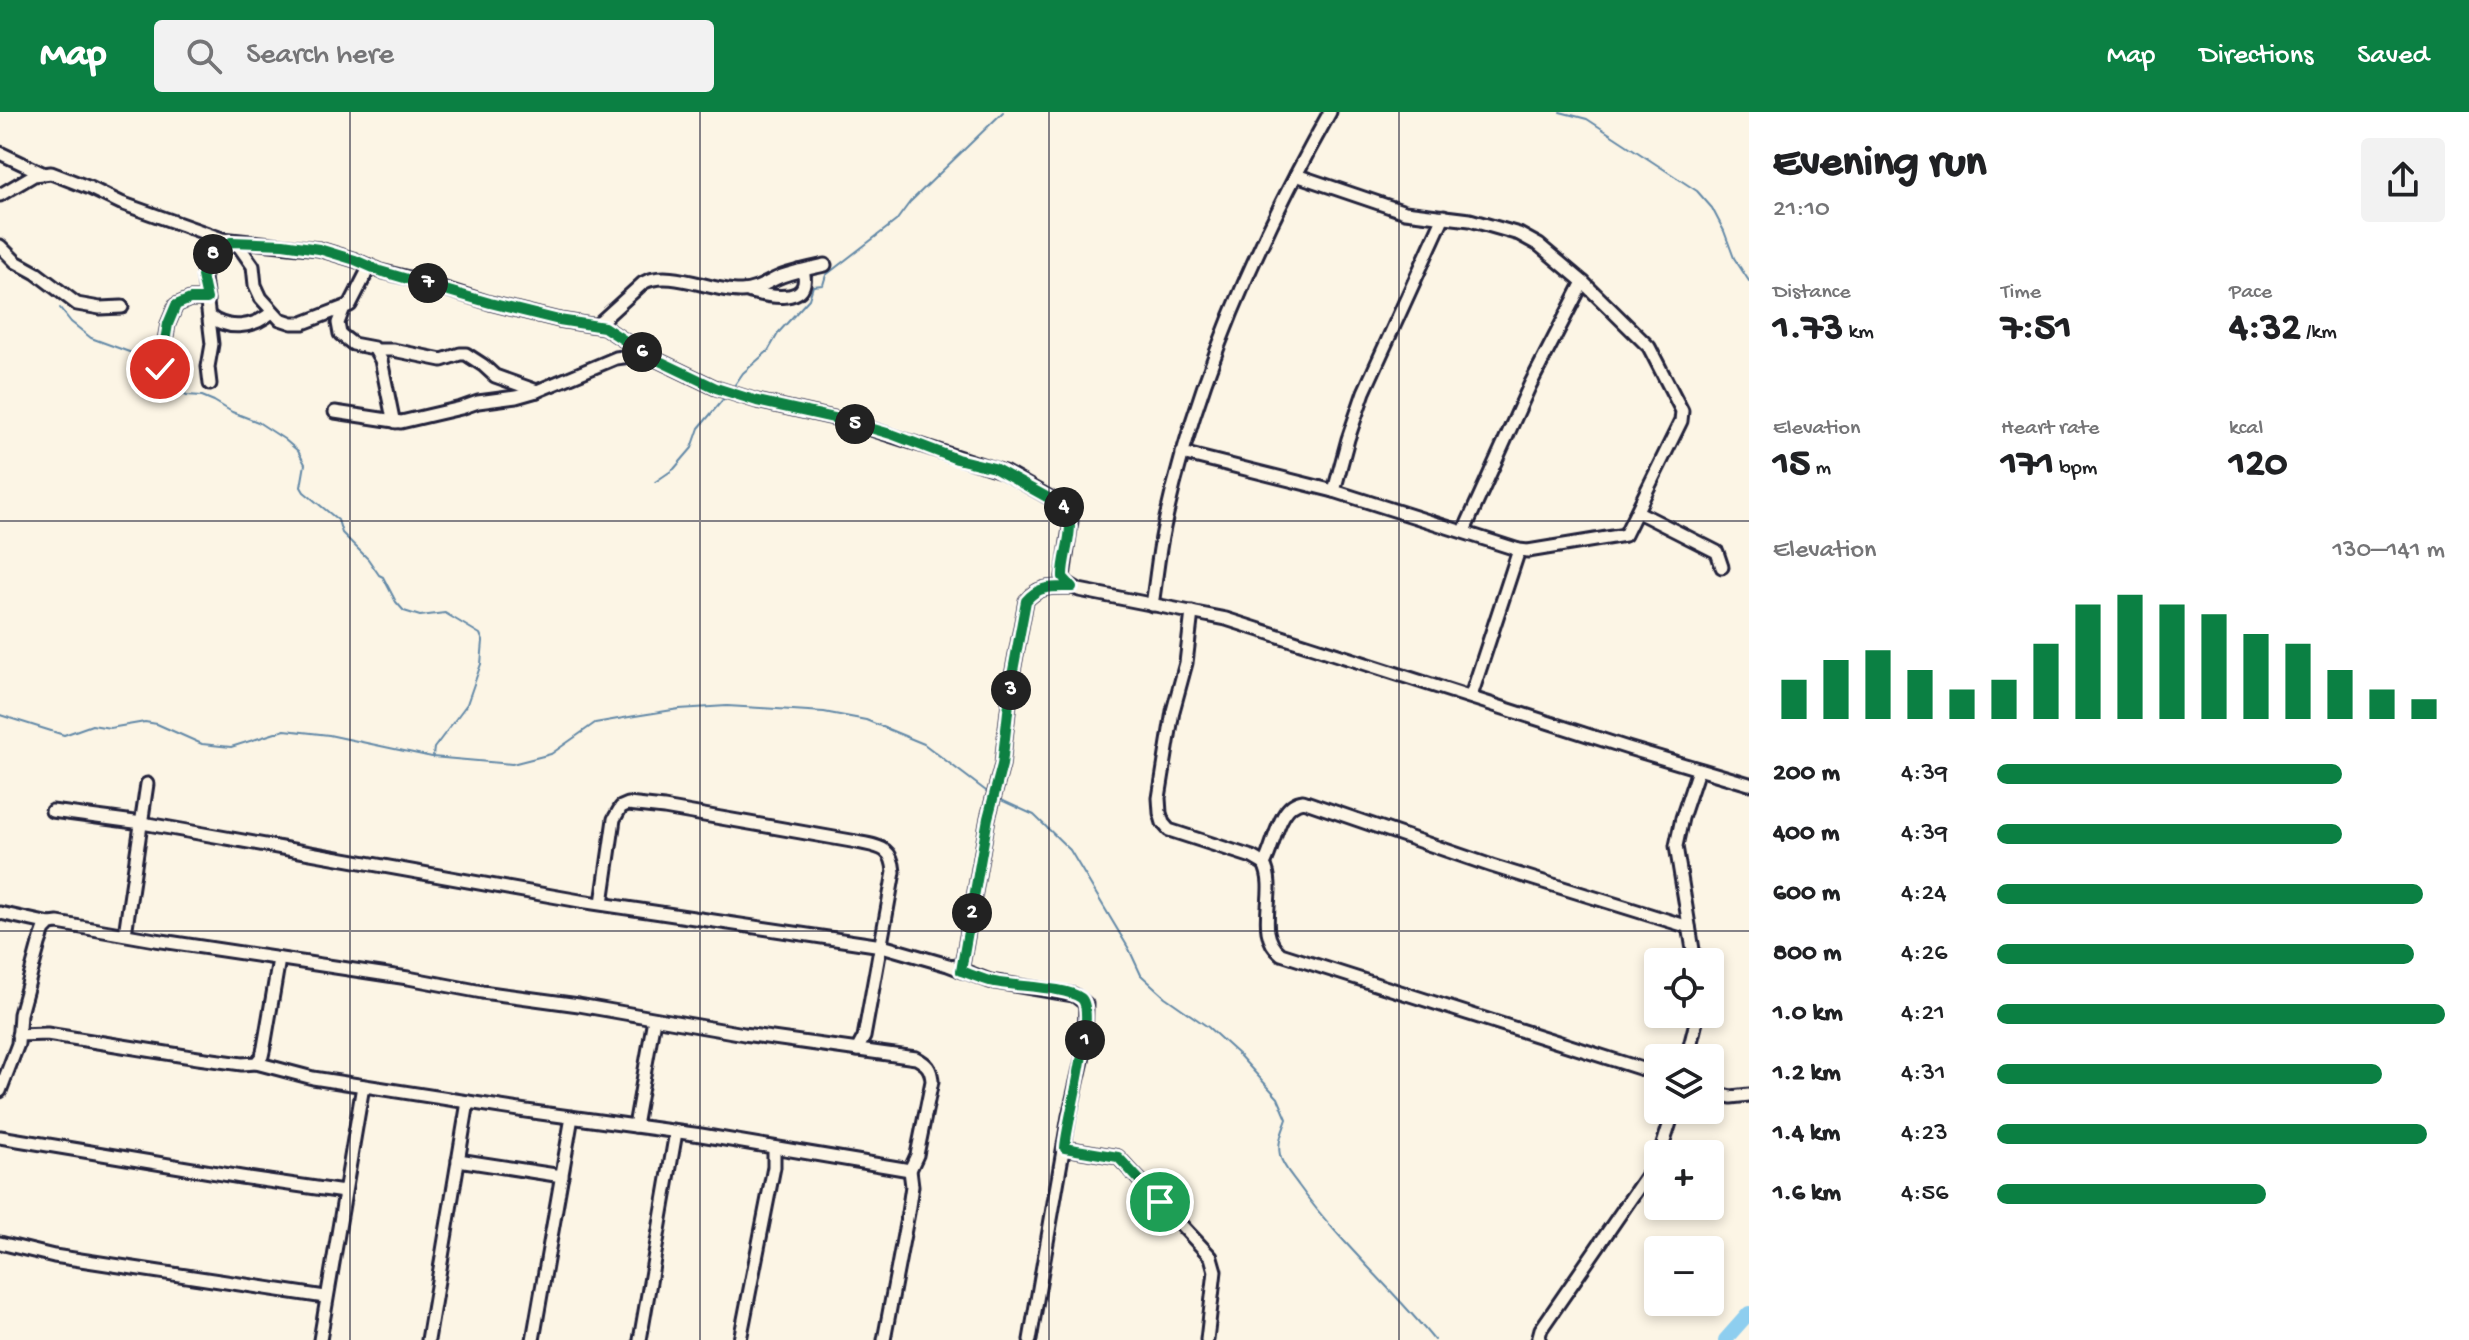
<!DOCTYPE html>
<html lang="en">
<head>
<meta charset="utf-8">
<style>
  :root { --surface:#fff; --page:#f2f2f2; --text:#202124; --muted:#757577; --accent:#0b8043 }
  body { margin:0; font-family:"Gochi Hand",sans-serif; background:var(--page); color:var(--text); height:100vh; display:flex; flex-direction:column; font-size:30px; white-space:nowrap }
  * { box-sizing:border-box; margin:0 }
  p { font-size:26px; color:var(--muted) }
  .icon { flex:none; width:44px; height:44px; fill:none; stroke:currentColor; stroke-width:2; stroke-linecap:round; stroke-linejoin:round }
  .map { position:relative; flex:1; overflow:hidden }
  .sheet { display:flex; flex-direction:column; background:var(--surface); width:720px }
  .sheet>* { flex:none }
  .controls { position:absolute; left:1644px; top:836px; display:grid; gap:16px }
  .controls a { display:grid; place-items:center; width:80px; height:80px; border-radius:8px; background:var(--surface); box-shadow:0 4px 12px #0003; font-size:40px }
  .pin { position:absolute; display:grid; place-items:center; width:68px; height:68px; color:#fff; margin:-34px; border:4px solid #fff; border-radius:50%; box-shadow:0 2px 8px #0007 }
  .km { position:absolute; width:40px; height:40px; margin:-20px; border-radius:50%; background:#222; color:#fff; font-size:22px; line-height:40px; text-align:center }
  .round { display:grid; place-items:center; flex:none; width:84px; height:84px; border-radius:8px; background:var(--page) }
  .summary { display:flex; align-items:center; justify-content:space-between; height:136px; padding:0 24px }
  h1 { font-size:44px; font-weight:700; line-height:60px }
  .figures { display:grid; grid-template-columns:repeat(3,1fr); gap:12px; height:136px; padding:8px 24px }
  .figures div { display:grid; align-content:center }
  .figures b { font-size:40px; font-weight:700 }
  .figures small { font-size:22px; font-weight:400 }
  .figures p { font-size:22px }
  .chart { height:224px; padding:16px 24px }
  .chart p { display:flex; justify-content:space-between }
  .chart svg { width:100%; height:144px; margin-top:8px; stroke:var(--accent); stroke-width:6 }
  ul { padding:0 24px; list-style:none; font-size:26px }
  li { display:grid; grid-template-columns:128px 96px 1fr; align-items:center; height:60px }
  li i { height:20px; border-radius:10px; background:var(--accent) }
  header { display:flex; align-items:center; gap:48px; box-sizing:border-box; height:112px; padding:0 40px; background:var(--accent); color:#fff }
  header strong { font-size:38px }
  nav { display:flex; gap:44px; margin-inline-start:auto; font-size:28px }
  .search { width:560px; height:72px; background:var(--page); display:flex; align-items:center; gap:20px; box-sizing:border-box; padding:0 28px; border-radius:8px; color:var(--muted); font-size:30px }
  main { display:flex; flex:1; min-height:0 }
  .map>svg:first-child { display:block }
  .lines { fill:none; stroke-linecap:round; stroke-linejoin:round }
  .stream { stroke:#6389a7; stroke-width:2 }
  .river { stroke:#8eceef; stroke-width:14 }
  .minor-casing { stroke:#22223b; stroke-width:17 }
  .minor { stroke:#fcf5e5; stroke-width:11 }
  .route-casing { stroke:#fff; stroke-width:16 }
  .route { stroke:#0b8043; stroke-width:10 }
  .grid { fill:none; stroke:#22223b; stroke-width:2; stroke-opacity:0.55 }
</style>
</head>
<body>
<header>
<strong>Map</strong>
<div class="search"><svg class="icon" aria-label="search" viewBox="0 0 24 24"><circle cx="10" cy="10" r="6"/><path d="M15 15l6 6"/></svg>Search here</div>
<nav><a>Map</a><a>Directions</a><a>Saved</a></nav>
</header>
<main>
<div class="map">
<svg width="1749" height="1228" viewBox="0 0 1749 1228">
  <rect width="100%" height="100%" fill="#fcf5e5"/>
  <filter id="ink" filterUnits="userSpaceOnUse"><feTurbulence type="fractalNoise" baseFrequency=".0125" numOctaves="2"/><feDisplacementMap in="SourceGraphic" scale="16" xChannelSelector="R" yChannelSelector="G"/><feConvolveMatrix kernelMatrix="1 2 1 2 8 2 1 2 1" color-interpolation-filters="sRGB"/></filter>
  <g filter="url(#ink)">
    <g class="lines">
      <!-- stream -->
      <g class="stream">
        <path d="M1560,0L1587,7L1697,79L1712,96L1724,119L1734,146L1749,169"/>
        <path d="M60,196L71,210L91,226L132,241L141,247L161,271L187,283L202,284L214,289L232,300L258,310L284,327L298,339L305,352L301,375L304,380L338,408L342,421L368,447L379,463L383,465L396,490L404,499L420,504L445,501L480,522L483,529L481,552L467,592L434,636L433,644"/>
        <path d="M734,274L743,261L768,239L779,220L809,187L813,174L823,173L826,163L896,109L910,90L1003,0"/>
        <path d="M655,370L674,357L692,336L699,316L725,285"/>
        <path d="M0,603L64,623L92,613L110,616L145,610L157,612L202,632L231,635L285,618L329,623L432,645L512,652L551,642L595,611L635,604L679,597L727,594L824,600L866,608L924,632L990,682"/>
        <path d="M999,687L1034,703L1070,738L1129,837L1141,863L1165,885L1208,915L1239,943L1278,986L1287,1007C1283,1019 1277,1030 1280,1043C1282,1054 1293,1065 1299,1074C1339,1130 1391,1175 1434,1228"/>
      </g>
      <!-- river -->
      <path class="river" d="M1725,1228L1749,1201"/>
      <defs>
        <g id="minor">
          <path d="M0,41L42,61"/>
          <path d="M0,83L34,63L51,61L90,76L121,91L222,127L319,137L355,148L380,159L417,168L490,191L559,208L604,215L645,242L716,276L757,289L843,308L1004,360L1054,388L1067,399L1071,409L1063,465L1067,471L1079,478L1226,507L1628,636L1749,672"/>
          <path d="M236,130L253,154L255,173L261,186L280,207L292,211H303L350,193L370,154"/>
          <path d="M0,134L16,150L36,161L77,192L100,196L122,195"/>
          <path d="M750,180C767,184 809,193 804,163L799,159"/>
          <path d="M343,198L338,211L340,222L353,232L374,236L381,248L393,307L396,310"/>
          <path d="M209,204C228,219 254,216 272,200"/>
          <path d="M597,213L643,171C669,156 712,180 741,179C757,179 768,169 782,164C796,159 811,156 825,153"/>
          <path d="M377,238H393L442,248L460,242H466L483,253L495,264L537,279"/>
          <path d="M160,257L168,212L176,193L190,187H207"/>
          <path d="M210,272L208,255L212,232L203,157L209,145L224,137L231,130"/>
          <path d="M335,300L401,310L461,296L478,290L516,285L537,279L616,246L645,242"/>
          <path d="M1182,341L1334,379L1519,438L1528,439L1625,423L1681,309L1682,299L1649,235L1583,170L1539,133L1519,122L1470,108L1405,100L1296,63"/>
          <path d="M1334,379L1348,327L1364,280L1444,104"/>
          <path d="M1638,400L1717,440L1722,455"/>
          <path d="M1464,419L1530,273L1583,170"/>
          <path d="M1152,493C1156,469 1158,444 1163,420C1194,272 1256,131 1330,0"/>
          <path d="M1192,500L1186,551L1173,599L1159,686L1160,701L1163,711L1169,718L1252,745L1264,752C1279,780 1253,820 1281,842L1658,962"/>
          <path d="M1471,584L1519,438"/>
          <path d="M52,699L142,711L580,789L882,834L948,853L990,869L1074,883L1086,892L1085,936L1069,1004L1030,1228"/>
          <path d="M1264,752C1275,733 1278,692 1303,689L1492,754L1689,815"/>
          <path d="M602,791L614,707L621,695L628,692L664,696L857,730C879,735 892,734 894,760L864,925L857,938"/>
          <path d="M0,801L50,812"/>
          <path d="M125,822L147,672"/>
          <path d="M1695,850L1676,734L1682,706L1698,658"/>
          <path d="M961,859L988,706L1002,653L1012,564L1026,489C1039,473 1053,475 1072,475"/>
          <path d="M18,923L47,922L198,946L242,952L256,951L262,944L264,935L279,847"/>
          <path d="M1687,946L1698,902"/>
          <path d="M256,951L313,966L526,999L701,1023L910,1058"/>
          <path d="M0,979L18,932L20,902L39,832L44,818L50,812L58,811L155,828L408,866L482,880L579,893L744,922L916,946C927,952 931,956 932,969L917,1043L910,1058L912,1074L908,1101L884,1228"/>
          <path d="M1710,980L1731,985L1749,983"/>
          <path d="M635,1014L654,907"/>
          <path d="M0,1025L241,1065L344,1080"/>
          <path d="M1065,1036L1118,1045L1211,1145L1215,1159L1207,1228"/>
          <path d="M1660,1042L1674,998"/>
          <path d="M458,1048L562,1064"/>
          <path d="M0,1131L54,1144L325,1185"/>
          <path d="M320,1228L363,974"/>
          <path d="M428,1228L468,990"/>
          <path d="M533,1228L572,1005"/>
          <path d="M640,1228L676,1020"/>
          <path d="M740,1228L774,1055V1036"/>
          <path d="M1538,1228L1541,1217L1658,1047"/>
        </g>
      </defs>
      <!-- minor casing -->
      <use href="#minor" class="minor-casing"/>
      <!-- minor -->
      <use href="#minor" class="minor"/>
    </g>
  </g>
  <g class="lines" filter="url(#ink)">
    <defs>
      <path id="route" d="M160,257L168,212L176,193L190,187H207L202,164L209,145L224,137L231,130L283,132L319,137L355,148L380,159L490,191L559,208L604,215L645,242L716,276L757,289L843,308L894,323L957,347L994,356L1063,394C1079,412 1062,442 1063,465L1072,475C1053,475 1039,473 1026,489L1012,564L1002,653L988,706L961,859C971,862 981,867 990,869C1012,875 1065,874 1081,886C1098,899 1066,1011 1065,1036L1118,1045L1160,1090"/>
    </defs>
    <!-- route casing -->
    <use href="#route" class="route-casing"/>
    <!-- route -->
    <use href="#route" class="route"/>
  </g>
  <!-- grid -->
  <path class="grid" d="M350,0V1228M700,0V1228M1049,0V1228M1399,0V1228M0,409H1749M0,819H1749"/>
</svg>
<div class="controls">
<a><svg class="icon" aria-label="locate" viewBox="0 0 24 24"><circle cx="12" cy="12" r="6"/><path d="M12 2v4M12 18v4M2 12h4M18 12h4"/></svg></a>
<a><svg class="icon" aria-label="layers" viewBox="0 0 24 24"><path d="M12 4l9 5-9 5-9-5zM3 14l9 5 9-5"/></svg></a>
<a>+</a>
<a>−</a>
</div>
<div class="pin" style="left:1160px;top:1090px;background:#1e9e55"><svg class="icon" aria-label="arrive" viewBox="0 0 24 24"><path d="M6 21V4h12l-3 4 3 4H6"/></svg></div>
<div class="pin" style="left:160px;top:257px;background:#d93025"><svg class="icon" aria-label="check" viewBox="0 0 24 24"><path d="M5 12l5 5 9-10"/></svg></div>
<b class="km" style="left:1085px;top:928px">1</b>
<b class="km" style="left:972px;top:801px">2</b>
<b class="km" style="left:1011px;top:578px">3</b>
<b class="km" style="left:1064px;top:395px">4</b>
<b class="km" style="left:855px;top:312px">5</b>
<b class="km" style="left:642px;top:240px">6</b>
<b class="km" style="left:428px;top:171px">7</b>
<b class="km" style="left:213px;top:142px">8</b>
</div>
<section class="sheet">
<div class="summary"><div><h1>Evening run</h1><p>21:10</p></div><a class="round"><svg class="icon" aria-label="share" viewBox="0 0 24 24"><path d="M12 15V3M7 8l5-5 5 5M5 13v7h14v-7"/></svg></a></div>
<div class="figures">
<div><p>Distance</p><b>1.73<small> km</small></b></div>
<div><p>Time</p><b>7:51</b></div>
<div><p>Pace</p><b>4:32<small> /km</small></b></div>
</div>
<div class="figures">
<div><p>Elevation</p><b>15<small> m</small></b></div>
<div><p>Heart rate</p><b>171<small> bpm</small></b></div>
<div><p>kcal</p><b>120</b></div>
</div>
<div class="chart"><p><span>Elevation</span>130–141 m</p>
<svg viewBox="0 0 160 44" preserveAspectRatio="none"><path d="M5 44V32M15 44V26M25 44V23M35 44V29M45 44V35M55 44V32M65 44V21M75 44V9M85 44V6M95 44V9M105 44V12M115 44V18M125 44V21M135 44V29M145 44V35M155 44V38"/></svg>
</div>
<ul>
<li><b>200 m</b>4:39<i style="width:77%"></i></li>
<li><b>400 m</b>4:39<i style="width:77%"></i></li>
<li><b>600 m</b>4:24<i style="width:95%"></i></li>
<li><b>800 m</b>4:26<i style="width:93%"></i></li>
<li><b>1.0 km</b>4:21<i style="width:100%"></i></li>
<li><b>1.2 km</b>4:31<i style="width:86%"></i></li>
<li><b>1.4 km</b>4:23<i style="width:96%"></i></li>
<li><b>1.6 km</b>4:56<i style="width:60%"></i></li>
</ul>
</section>
</main>
</body>
</html>
